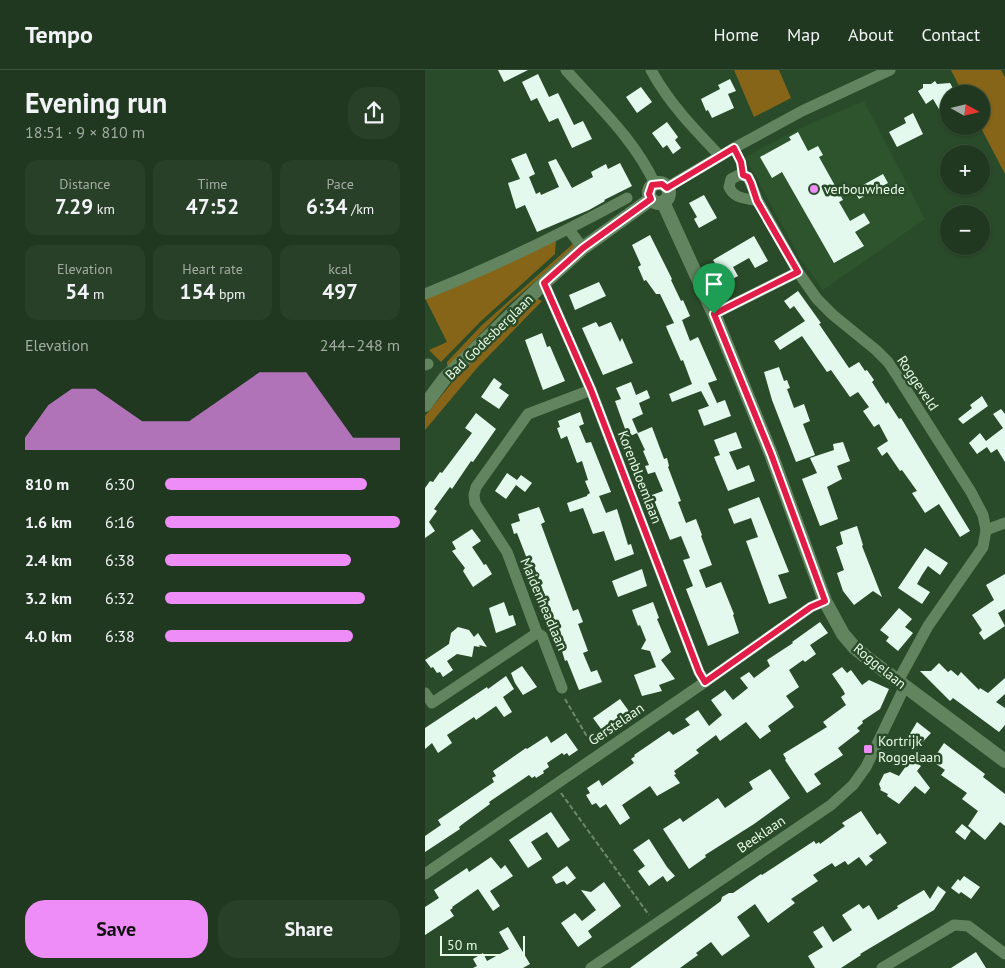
<!DOCTYPE html>
<html lang="en">
<head>
<meta charset="utf-8">
<style>
  :root { --surface:#20381f; --page:#283f28; --text:#f1f3f6; --muted:#a2aca4; --line:#3d523d; --accent:#ee8cf8 }
  body { margin:0; font-family:"PT Sans",sans-serif; background:var(--page); color:var(--text); height:100vh; display:flex; flex-direction:column; font-size:19px; white-space:nowrap }
  * { box-sizing:border-box; margin:0 }
  p { font-size:16px; color:var(--muted) }
  .icon { flex:none; width:28px; height:28px; fill:none; stroke:currentColor; stroke-width:2; stroke-linecap:round; stroke-linejoin:round }
  .map { position:relative; flex:1; overflow:hidden }
  .drawer { display:flex; flex-direction:column; background:var(--surface); width:425px }
  .drawer>* { flex:none }
  .needle { width:32px; rotate:98deg }
  .fabs { position:absolute; left:515px; top:15px; display:grid; gap:10px }
  .fabs a { display:grid; place-items:center; width:50px; height:50px; border-radius:50%; background:var(--surface); box-shadow:0 1px 4px #0004,0 0 0 1px var(--line); font-size:25px }
  .scale { position:absolute; left:15px; bottom:12px; width:85px; box-sizing:border-box; padding-left:5px; border:2px solid #e6fae5; border-top:0; font-size:14px; line-height:18px; white-space:nowrap; color:#e6fae5; -webkit-text-stroke:4px #2a4b29; paint-order:stroke }
  .pin { position:absolute; display:grid; place-items:center; width:42px; height:42px; color:#fff; margin:-51px -21px; border-radius:50% 50% 50% 0; rotate:-45deg; box-shadow:0 0 5px #0007 }
  .pin .icon { rotate:45deg }
  .round { display:grid; place-items:center; flex:none; width:52px; height:52px; border-radius:20px; background:var(--page) }
  .headline { display:flex; align-items:center; justify-content:space-between; height:85px; padding:0 25px }
  h1 { font-size:28px; font-weight:700; line-height:38px }
  .stats { display:grid; grid-template-columns:repeat(3,1fr); gap:8px; height:85px; padding:5px 25px }
  .stats div { display:grid; align-content:center; border-radius:12px; background:var(--page); text-align:center }
  .stats b { font-size:21px; font-weight:700 }
  .stats small { font-size:14px; font-weight:400 }
  .stats p { font-size:14px }
  .chart { height:140px; padding:10px 25px }
  .chart p { display:flex; justify-content:space-between }
  .chart svg { width:100%; height:90px; margin-top:5px; fill:var(--accent); opacity:.7 }
  .button { display:flex; gap:10px; margin-top:auto; padding:10px 25px }
  .button a { flex:1; height:58px; border-radius:20px; background:var(--accent); color:#111; font-size:20px; font-weight:700; line-height:58px; text-align:center }
  .button a+a { background:var(--page); color:var(--text) }
  ul { padding:0 25px; list-style:none; font-size:16px }
  li { display:grid; grid-template-columns:80px 60px 1fr; align-items:center; height:38px }
  li i { height:12px; border-radius:6px; background:var(--accent) }
  header { display:flex; align-items:center; gap:30px; box-sizing:border-box; height:70px; padding:0 25px; background:var(--surface); border-bottom:1px solid var(--line) }
  header strong { font-size:24px }
  nav { display:flex; gap:28px; margin-inline-start:auto; font-size:18px }
  main { display:flex; flex:1; min-height:0 }
  .map>svg:first-child { display:block }
  .built { fill:#2d542c }
  .green { fill:#866519 }
  .building { fill:#e3f9ee }
  .lines { fill:none; stroke-linecap:round; stroke-linejoin:round }
  .path { stroke:#6d896c; stroke-width:2; stroke-dasharray:5 2.5; stroke-linecap:butt }
  .minor { stroke:#628560; stroke-width:11 }
  .tertiary { stroke:#628560; stroke-width:14 }
  .route-casing { stroke:#fff; stroke-width:10 }
  .route { stroke:#e11d48; stroke-width:6 }
  .poi-dot { fill:#ee8cf8; stroke:#2a4b29; stroke-width:2 }
  .labels { text-anchor:middle; stroke-width:5; stroke-linejoin:round; paint-order:stroke }
  .poi-label { font-size:14px; fill:#e6fae5; stroke:#2a4b29; text-anchor:start }
  .street-label { font-size:14px; fill:#e6fae5; stroke:#2a4b29 }
</style>
</head>
<body>
<header>
<strong>Tempo</strong>
<nav><a>Home</a><a>Map</a><a>About</a><a>Contact</a></nav>
</header>
<main>
<section class="drawer">
<div class="headline"><div><h1>Evening run</h1><p>18:51 · 9 × 810 m</p></div><a class="round"><svg class="icon" aria-label="share" viewBox="0 0 24 24"><path d="M12 15V3M7 8l5-5 5 5M5 13v7h14v-7"/></svg></a></div>
<div class="stats">
<div><p>Distance</p><b>7.29<small> km</small></b></div>
<div><p>Time</p><b>47:52</b></div>
<div><p>Pace</p><b>6:34<small> /km</small></b></div>
</div>
<div class="stats">
<div><p>Elevation</p><b>54<small> m</small></b></div>
<div><p>Heart rate</p><b>154<small> bpm</small></b></div>
<div><p>kcal</p><b>497</b></div>
</div>
<div class="chart"><p><span>Elevation</span>244–248 m</p>
<svg viewBox="0 0 160 44" preserveAspectRatio="none"><path d="M0 44V38L10 22L20 14L30 14L40 22L50 30L60 30L70 30L80 22L90 14L100 6L110 6L120 6L130 22L140 38L150 38L160 38V44z"/></svg>
</div>
<ul>
<li><b>810 m</b>6:30<i style="width:86%"></i></li>
<li><b>1.6 km</b>6:16<i style="width:100%"></i></li>
<li><b>2.4 km</b>6:38<i style="width:79%"></i></li>
<li><b>3.2 km</b>6:32<i style="width:85%"></i></li>
<li><b>4.0 km</b>6:38<i style="width:80%"></i></li>
</ul>
<div class="button"><a>Save</a><a>Share</a></div>
</section>
<div class="map">
<svg width="580" height="898" viewBox="0 0 580 898">
  <rect width="100%" height="100%" fill="#2a4b29"/>
  <!-- built -->
  <path class="built" d="M439,31L500,149L398,220L375,188L320,87L373,59Z"/>
  <!-- green -->
  <g class="green">
    <path d="M309,0H354L366,28L329,47Z"/>
    <path d="M526,0H576L580,7V104L555,56L556,24H538Z"/>
    <path d="M131,169L130,184L56,251L16,292L4,280L22,272L0,228Z"/>
    <path d="M150,172L149,177L81,237L24,296L22,295V292L56,256Z"/>
    <path d="M111,228L117,231L52,298L0,360V346L30,309L106,231Z"/>
  </g>
  <!-- building -->
  <g class="building">
    <path d="M73,0H103L79,12Z"/>
    <path d="M113,4L124,27L133,23L149,55L158,51L167,69L147,78L133,48L124,52L112,28L106,31L97,12Z"/>
    <path d="M305,9L311,21L303,24L309,38L287,48L283,40L281,41L276,29L295,19L293,15Z"/>
    <path d="M510,11L512,14L525,13L531,24H524V56L508,29L501,34L493,21L498,18V14H506Z"/>
    <path d="M216,17L227,32L212,43L201,27Z"/>
    <path d="M488,43L498,64L472,77L464,62L481,53L479,48Z"/>
    <path d="M242,52L253,67L250,70L256,78L248,84L242,75L238,78L227,63Z"/>
    <path d="M373,62L383,81L393,76L398,85L394,87L418,130L414,132L425,151L439,143L445,153L430,162L439,176L409,193L357,102L347,108L335,87L366,70L364,67Z"/>
    <path d="M101,83L110,104L104,107L111,124L115,122L116,125L134,117L123,92L131,89L147,118L168,107L166,102L181,94L183,99L195,93L207,116L179,130L180,131L164,140L112,162L100,135L91,139L83,113L95,109L86,89Z"/>
    <path d="M458,104L463,113L434,129L429,120Z"/>
    <path d="M279,125L292,148L274,158L269,149L272,147L264,133Z"/>
    <path d="M225,165L247,209L246,210L256,231L258,230L265,246L257,250L265,271L273,267L292,310L283,313L292,333L300,330L306,346L279,356L273,340L284,336L276,321L247,332L244,324L267,314L258,290L256,291L242,259L241,256L249,253L235,224H231L221,210L219,211L213,197L216,195L207,175Z"/>
    <path d="M329,166L343,191L330,198L324,188L308,197L313,206L302,212L288,190Z"/>
    <path d="M174,212L181,226L150,240L144,225Z"/>
    <path d="M373,221L396,253L394,254L424,298L434,292L440,301L442,300L449,310L447,312L461,334L463,332L474,349L476,348L545,461L535,467L514,434L500,443L487,423L492,421L477,400L475,401L462,382L457,386L452,378L463,371L454,354L449,357L438,341L444,337L433,322L425,327L406,300L402,302L377,266L355,280L349,271L380,251L369,236L365,239L359,231Z"/>
    <path d="M171,252L174,257L186,252L195,272L197,268L208,293L178,305L157,258Z"/>
    <path d="M117,263L122,277L125,276L140,311L118,320L100,270Z"/>
    <path d="M354,297L359,311L362,310L365,318L362,319L369,338L379,334L385,351L378,354L390,385L371,392L347,330L339,302Z"/>
    <path d="M69,308L77,314L74,318L84,325L74,339L56,327Z"/>
    <path d="M206,312L211,325L222,320L225,328L214,333L218,344L207,349L213,363L227,357L239,389L242,388L244,396L243,397L256,431L253,432L261,453L271,449L277,465L276,466L287,495L274,500L281,518L296,512L309,544L308,545L314,563L283,576L261,519L268,516L258,490L265,488L256,466L245,470L227,425L238,421L230,402L223,404L220,396L224,395L218,381L220,380L212,363L203,367L190,331L196,329L191,318Z"/>
    <path d="M557,326L563,336L538,354L533,349L547,338L545,335Z"/>
    <path d="M576,339L580,344V392L572,379L566,383L562,377L552,384L544,373L555,363L561,371L578,358L568,344Z"/>
    <path d="M155,342L159,354L154,356L161,373L166,372L186,422L174,426L181,443L192,439L203,475L206,474L209,484L190,491L179,461L168,464L158,438L145,442L142,433L162,426V425L165,423L160,411L163,410L157,391L152,393L142,366L136,369L132,358L135,357L133,351Z"/>
    <path d="M51,343L71,359L48,392L46,391L27,419L25,417L9,439L12,441L4,452L10,461L0,468V418L5,411L8,412L15,402L17,403L47,363L40,358Z"/>
    <path d="M311,362L317,378L304,382L312,400L324,395L330,411L303,421L289,387L295,385L289,370Z"/>
    <path d="M418,372L425,391L412,396L417,409L402,417L413,449L395,456L377,409L392,403L385,388L409,380L408,374Z"/>
    <path d="M82,403L92,410L96,405L107,413L100,422L91,415L81,429L70,421Z"/>
    <path d="M334,427L364,502L353,505L362,528L344,534L321,471L333,467L326,448L309,454L303,439Z"/>
    <path d="M114,437L120,452L116,454L148,541L153,539L158,552L153,554L163,581L158,583L166,602L172,600L177,612L154,620L142,590L140,591L137,581L141,580L132,557L129,559L125,550L128,549L108,493L104,494L92,463L89,464L86,454L95,451L93,444Z"/>
    <path d="M432,456L438,475L437,476L457,527L448,521L429,535L418,521L412,503L419,500L411,477L418,474L415,462Z"/>
    <path d="M47,459L56,471L47,477L59,495L61,494L67,504L48,517L38,501L40,498L27,481L31,479L27,472Z"/>
    <path d="M500,478L523,493L515,505L503,496L497,505L492,514L505,522L497,534L473,518Z"/>
    <path d="M217,499L222,516L193,527L187,511Z"/>
    <path d="M580,504V539L573,543L580,556L559,570L554,563L557,560L547,545L569,530L561,515Z"/>
    <path d="M79,532L84,546L88,545L91,555L71,563L64,538Z"/>
    <path d="M228,532L234,548L232,549L246,582L236,590L250,609L234,615L237,621L217,626L209,605L231,597L225,581L216,579L221,570L215,555L213,556L207,540Z"/>
    <path d="M474,538L487,549L480,557L488,563L473,581L461,571L464,567L455,560Z"/>
    <path d="M395,552L403,563L385,575L391,584L380,592L378,590L364,600L374,617L361,626L369,637L343,656L346,661L335,669L321,652L295,671L291,665L271,680L274,683L249,701L251,704L249,705L255,713L232,726L225,716L197,735L205,748L195,755L181,734L175,738L171,733L167,735L161,725L165,723L162,718L174,710L177,716L209,693L206,689L210,686L209,685L244,661L248,665L265,655L260,649L273,640L284,656L297,645L286,630L300,620L308,630L323,618L315,608L324,602L329,608L345,596L342,590L368,573L367,572Z"/>
    <path d="M33,557L44,560L49,567L53,563L62,577L54,575L55,577L49,576L47,587L32,584L22,591L28,600L18,607L15,602L12,603L8,597L6,598L0,590L24,574L26,563Z"/>
    <path d="M514,593L523,602L526,600L533,606L536,602L554,620L555,618L563,623L580,608V624L571,632L580,638V655L574,662L528,628L525,631L495,601H506Z"/>
    <path d="M97,596L112,617L98,625L90,613L86,603Z"/>
    <path d="M417,597L422,603L426,600L437,615L444,610L464,619L455,639L437,651L438,653L432,658L435,661L413,678L418,685L389,704L396,714L382,723L360,690L361,689L358,684L402,657L398,652L421,635L416,627L420,624L418,620L407,604Z"/>
    <path d="M81,606L89,619L78,627L87,642L79,647L71,636L51,650L49,647L22,665L27,673L13,683L7,673L0,679V658L62,617L63,619Z"/>
    <path d="M195,629L206,644L179,663L168,648Z"/>
    <path d="M492,652L506,663L490,680L480,672Z"/>
    <path d="M141,663L153,680L144,686L142,683L139,685L137,683L122,693L124,697L118,701L119,703L111,708L110,706L107,708L104,705L64,732L65,734L39,753L34,757L35,759L0,782V766L16,755L13,750L69,712L67,708L71,706L68,701L101,678L102,679L122,666L126,673Z"/>
    <path d="M519,673L560,704L558,707L580,724V756L575,752L560,770L543,756L553,741L537,729L542,723L516,705L520,700L507,691Z"/>
    <path d="M486,689L496,696L492,701L505,718L500,724L490,716L474,734L462,726L463,724L455,720L456,719L454,714L459,704L465,702L474,706Z"/>
    <path d="M345,699L365,728L329,754L280,785L281,787L264,799L238,759L255,748L258,752L293,728L300,738L328,719L324,712Z"/>
    <path d="M436,741L452,765L455,763L462,773L444,786L448,790L441,796L434,787L423,795L420,791L410,797L407,793L388,805L393,811L366,829L370,833L343,853L330,834L312,847L325,866L297,886L286,872L271,883L273,885L255,898H205L296,831L297,827L304,823H308L336,804L337,805L389,771L391,774L394,772L395,774L420,756L417,753Z"/>
    <path d="M126,742L145,770L133,778L122,762L106,772L117,789L103,798L84,770Z"/>
    <path d="M537,754L546,761L540,770L530,762Z"/>
    <path d="M224,769L242,797L250,806L242,812L238,806L224,816L213,801L220,796L208,780Z"/>
    <path d="M66,787L76,799L80,795L88,806L65,821L75,836L68,841L53,819L27,837L28,838L25,840L29,846L0,865V837L14,828L9,820L42,798L44,802Z"/>
    <path d="M142,796L151,808L142,815L139,811L131,814L127,807Z"/>
    <path d="M539,806L555,817L546,829L536,822L534,824L526,818L533,809L535,811Z"/>
    <path d="M179,812L196,836L163,861L167,867L153,877L136,853L150,843L157,851L171,840L156,820L166,822Z"/>
    <path d="M513,816L521,822L509,840L435,884L436,885L416,898H390L383,886L398,877L388,862L398,856L408,872L427,860L417,845L434,834L438,839L444,835L453,850L473,838L472,836L499,820L505,829Z"/>
    <path d="M83,857L105,894L98,898H48L52,896L48,889L58,883L62,891L84,879L74,862Z"/>
    <path d="M551,882L561,898H526Z"/>
  </g>
  <g class="lines">
    <!-- path -->
    <g class="path">
      <path d="M140,629L167,675"/>
      <path d="M136,723L224,845"/>
    </g>
    <!-- minor -->
    <g class="minor">
      <path d="M141,0C172,35 210,70 230,114"/>
      <path d="M226,0C244,33 269,59 295,86"/>
      <path d="M241,118L309,78L377,41L465,0"/>
      <path d="M333,131C321,128 309,129 304,117L306,109L314,105L323,107L333,131L373,202L392,229L408,245L451,280L463,292L473,307L546,422L558,445L561,460"/>
      <path d="M144,160L158,178"/>
      <path d="M119,213L166,320L274,602L280,612"/>
      <path d="M0,224C70,196 136,164 202,128"/>
      <path d="M289,244L373,202"/>
      <path d="M0,295L3,294"/>
      <path d="M473,611L503,556L558,477L561,460L580,453"/>
      <path d="M137,618L117,566L112,563L82,482L50,433L49,425L51,417L103,344L166,320"/>
      <path d="M0,623L7,633L112,563"/>
      <path d="M0,804L280,612L386,537L400,531"/>
      <path d="M166,898L406,735L428,715L441,697L480,616"/>
      <path d="M457,898L529,855L543,856L580,884"/>
    </g>
    <!-- tertiary -->
    <g class="tertiary">
      <circle cx="234" cy="123" r="10"/>
      <path d="M238,132L289,244L346,384L400,531L418,564L429,577L441,587L580,691"/>
      <path d="M0,335L20,308L119,213L158,178L226,129"/>
    </g>
  </g>
  <g class="lines">
    <defs>
      <path id="route" d="M309,78L316,92L318,105L323,107L326,113L332,131L373,202L289,244L346,384L400,531L386,537L280,612L274,602L166,320L119,213L158,178L226,129L224,124L227,115L237,114L242,118Z"/>
    </defs>
    <!-- route casing -->
    <use href="#route" class="route-casing"/>
    <!-- route -->
    <use href="#route" class="route"/>
  </g>
  <!-- markers -->
  <g class="poi-dot">
    <circle cx="389" cy="119" r="5"/>
    <rect x="438" y="674" width="10" height="10" rx="2.5"/>
  </g>
  <g class="labels">
    <!-- poi labels -->
    <g class="poi-label">
      <text x="399" y="124">verbouwhede</text>
      <text x="453" y="676">Kortrijk<tspan x="453" dy="16">Roggelaan</tspan></text>
    </g>
    <!-- street labels -->
    <g class="street-label">
      <text transform="translate(64 267) rotate(-44)" y="5">Bad Godesberglaan</text>
      <text transform="translate(493 313) rotate(56)" y="5">Roggeveld</text>
      <text transform="translate(215 407) rotate(69)" y="5">Korenbloemlaan</text>
      <text transform="translate(119 534) rotate(67)" y="5">Maidenheadlaan</text>
      <text transform="translate(455 596) rotate(39)" y="5">Roggelaan</text>
      <text transform="translate(191 654) rotate(-34)" y="5">Gerstelaan</text>
      <text transform="translate(336 764) rotate(-34)" y="5">Beeklaan</text>
    </g>
  </g>
</svg>
<div class="fabs">
<a><svg class="needle" viewBox="-14 -14 28 28"><path d="M0-13l5 13h-10z" fill="#e53935"/><path d="M0 13l5-13h-10z" fill="#a2aca4"/></svg></a>
<a>+</a>
<a>−</a>
</div>
<div class="scale">50 m</div>
<div class="pin" style="left:289px;top:244px;background:#1e9e55"><svg class="icon" aria-label="arrive" viewBox="0 0 24 24"><path d="M6 21V4h12l-3 4 3 4H6"/></svg></div>
</div>
</main>
</body>
</html>
